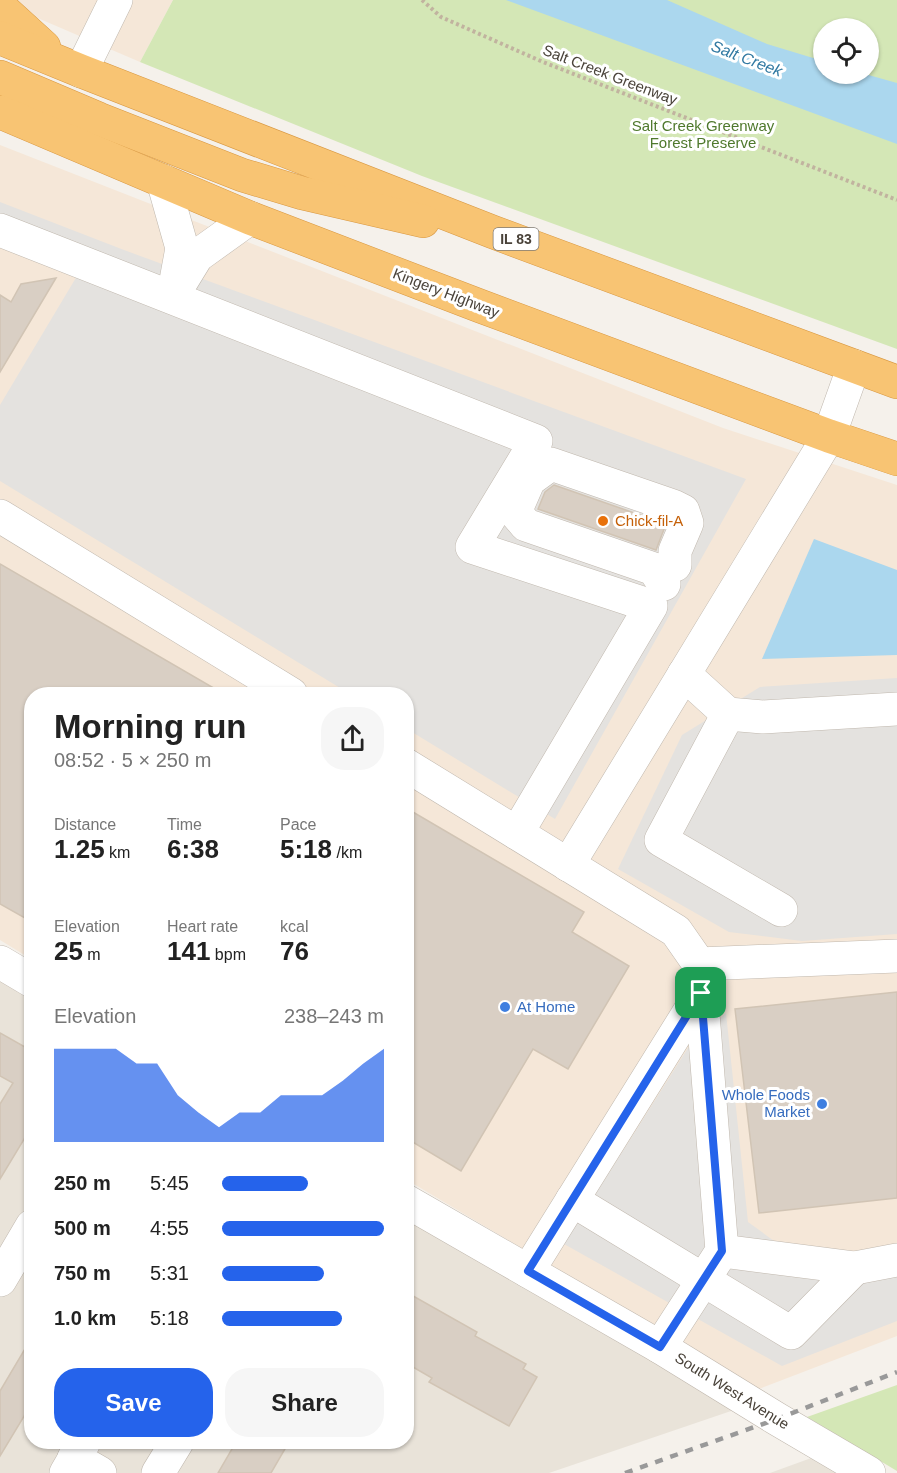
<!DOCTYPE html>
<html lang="en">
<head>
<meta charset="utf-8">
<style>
  :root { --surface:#fff; --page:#f6f6f6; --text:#222; --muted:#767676; --accent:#2563eb }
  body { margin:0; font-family:Arial,sans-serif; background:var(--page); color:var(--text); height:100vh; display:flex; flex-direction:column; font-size:22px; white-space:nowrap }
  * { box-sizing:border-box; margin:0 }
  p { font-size:20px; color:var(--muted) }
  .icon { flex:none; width:33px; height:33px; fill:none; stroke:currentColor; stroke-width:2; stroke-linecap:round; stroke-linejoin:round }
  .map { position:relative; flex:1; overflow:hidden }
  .drawer { position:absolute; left:24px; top:687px; width:390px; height:762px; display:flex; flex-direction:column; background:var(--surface); border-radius:24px; box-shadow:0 2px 4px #0004 }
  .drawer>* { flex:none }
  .tools { position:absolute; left:813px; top:18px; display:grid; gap:12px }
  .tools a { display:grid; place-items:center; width:66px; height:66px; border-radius:50%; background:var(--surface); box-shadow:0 2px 4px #0004; font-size:30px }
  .pin { position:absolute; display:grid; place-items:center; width:51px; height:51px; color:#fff; margin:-26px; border-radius:12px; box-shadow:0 3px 9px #0006 }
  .round { display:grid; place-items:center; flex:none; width:63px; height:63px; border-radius:24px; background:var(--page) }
  .summary { display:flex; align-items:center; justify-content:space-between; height:102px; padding:0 30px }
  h1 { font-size:33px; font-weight:800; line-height:45px }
  .metrics { display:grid; grid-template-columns:repeat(3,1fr); gap:9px; height:102px; padding:6px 30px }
  .metrics div { display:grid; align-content:center }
  .metrics b { font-size:26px; font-weight:800 }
  .metrics small { font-size:16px; font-weight:400 }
  .metrics p { font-size:16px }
  .chart { height:168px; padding:12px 30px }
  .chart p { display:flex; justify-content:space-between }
  .chart svg { width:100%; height:108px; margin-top:6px; fill:var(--accent); opacity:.7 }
  .cta { display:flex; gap:12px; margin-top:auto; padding:12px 30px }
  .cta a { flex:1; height:69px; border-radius:24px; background:var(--accent); color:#fff; font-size:24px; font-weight:800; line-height:69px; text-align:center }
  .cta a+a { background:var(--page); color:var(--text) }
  ul { padding:0 30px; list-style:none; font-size:20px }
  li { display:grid; grid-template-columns:96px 72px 1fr; align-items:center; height:45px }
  li i { height:15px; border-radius:8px; background:var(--accent) }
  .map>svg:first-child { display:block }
  .residential { fill:#e9e3d9 }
  .commercial { fill:#f5e7d8 }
  .green { fill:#d4e7b6; fill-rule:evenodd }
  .parking { fill:#e4e2df }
  .water { fill:#abd7ee }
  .building { fill:#d9cfc4; stroke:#d1c4b4; stroke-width:1.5 }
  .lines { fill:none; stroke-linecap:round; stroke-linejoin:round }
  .minor-casing { stroke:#c0b8ae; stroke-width:34 }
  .highway-casing { stroke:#d89842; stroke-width:34 }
  .path { stroke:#c1b39f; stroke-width:4; stroke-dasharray:3 3; stroke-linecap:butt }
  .minor { stroke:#fff; stroke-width:33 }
  .highway { stroke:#f8c473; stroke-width:33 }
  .rail { stroke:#999; stroke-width:4.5; stroke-dasharray:8 8; stroke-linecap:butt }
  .route-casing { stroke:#fff; stroke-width:12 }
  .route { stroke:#2563eb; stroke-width:8 }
  .food-dot { fill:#e8710a; stroke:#fff; stroke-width:2 }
  .shop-dot { fill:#3f7fe0; stroke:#fff; stroke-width:2 }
  .labels { text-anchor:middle; stroke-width:6; stroke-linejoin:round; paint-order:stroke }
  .shield { fill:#fff; stroke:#807b74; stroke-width:1.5 }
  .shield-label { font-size:14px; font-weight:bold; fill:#494239 }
  .street-label { font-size:15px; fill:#494239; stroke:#fff }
  .park-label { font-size:15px; fill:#4f792d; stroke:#fff }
  .food-label { font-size:15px; fill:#c56008; stroke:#fff; text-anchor:start }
  .shop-label { font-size:15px; fill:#366cbe; stroke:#fff; text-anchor:start }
  .water-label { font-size:16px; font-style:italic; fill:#3179a2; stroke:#fff }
</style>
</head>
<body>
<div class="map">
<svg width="897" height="1473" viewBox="0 0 897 1473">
  <rect width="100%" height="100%" fill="#f5f1eb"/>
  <!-- residential -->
  <g class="residential">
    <path d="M0,977L31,996L32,1442H406L407,1217L734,1410L549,1473H0Z"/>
    <path d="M814,1457L841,1473H770Z"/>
  </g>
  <!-- commercial -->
  <g class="commercial">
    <path d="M8,0H173L140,62L26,13Z"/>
    <path d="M0,145L723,428L897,485V1336L759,1389L407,1180L406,694H32L31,959L0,940Z"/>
  </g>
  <!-- green -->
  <g class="green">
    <path d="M173,0H897V349L422,176L140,62ZM824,28H868V74H824Z"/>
    <path d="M897,1385V1471L807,1417Z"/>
  </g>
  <!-- parking -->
  <g class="parking">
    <path d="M0,202L124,250L746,479L555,819L407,729L406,694H350L0,481V405L77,276L0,245Z"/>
    <path d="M897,678V934L802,941L729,932L618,869L682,735L760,687Z"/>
    <path d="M726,1013L748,1222L821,1275L897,1276V1321L782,1366L564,1244L688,1048Z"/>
  </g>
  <!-- water -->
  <g class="water">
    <path d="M506,0H667L767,44L823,61L824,74H865L897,83V144Z"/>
    <path d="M814,539L897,570V655L762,659Z"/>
  </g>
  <!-- building -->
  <g class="building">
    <path d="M56,278L0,372V295L11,302L21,284Z"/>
    <path d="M554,485L666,524L656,550L538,509L545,492Z"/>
    <path d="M0,564L224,694H32V922L0,904Z"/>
    <path d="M406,808L584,912L572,932L629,966L568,1069L533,1049L461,1171L406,1138Z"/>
    <path d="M897,992V1198L759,1213L735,1009Z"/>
    <path d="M0,1033L32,1051V1126L0,1179V1104L13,1083L0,1076Z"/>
    <path d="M406,1292L477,1332L475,1336L526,1364L523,1369L537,1377L509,1426L429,1382L432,1378L406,1363Z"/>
    <path d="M32,1337V1403L0,1456V1391Z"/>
    <path d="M236,1442H289L271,1473H218Z"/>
  </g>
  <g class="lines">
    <defs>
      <g id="minor">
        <path d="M81,71L116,0"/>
        <path d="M163,181L182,248L173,297"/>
        <path d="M0,230L536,441L472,547L651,606L517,833"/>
        <path d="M178,287L197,256L250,218"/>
        <path d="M0,516L291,694"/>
        <path d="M664,584L654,569L526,525L515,512L529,480L551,464L673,506L683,511L687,523L675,551V565"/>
        <path d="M684,674L728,714L763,717L897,709"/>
        <path d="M728,714L661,840L781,910"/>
        <path d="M406,765L676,931L699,964L722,1251L660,1347"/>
        <path d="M568,865L829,436L854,366"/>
        <path d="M0,962L32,981"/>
        <path d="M699,964L897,956"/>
        <path d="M572,1200L791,1333L855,1268"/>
        <path d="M406,1201L660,1347L777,1419L869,1473"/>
        <path d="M722,1251L855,1268L897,1260"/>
        <path d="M528,1271L701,993"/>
        <path d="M0,1280L32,1226"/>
        <path d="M74,1458L100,1473"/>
        <path d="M66,1473L84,1442"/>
        <path d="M158,1473L177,1442"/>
      </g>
      <g id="highway">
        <path d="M0,7L44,47"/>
        <path d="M0,38L81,71L493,232L897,382"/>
        <path d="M0,77L99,119L242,175L302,193L423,221"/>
        <path d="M0,112L250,218L480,306L829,436L897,459"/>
      </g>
    </defs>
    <!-- minor casing -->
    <use href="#minor" class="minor-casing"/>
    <!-- highway casing -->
    <use href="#highway" class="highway-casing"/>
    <!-- path -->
    <path class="path" d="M422,0L441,17L543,62L897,200"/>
    <!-- minor -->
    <use href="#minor" class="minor"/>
    <!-- highway -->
    <use href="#highway" class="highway"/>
    <!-- rail -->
    <path class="rail" d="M625,1473L777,1419L897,1372"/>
  </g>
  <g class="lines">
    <defs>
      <path id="route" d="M701,993L722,1251L660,1347L528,1271Z"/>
    </defs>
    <!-- route casing -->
    <use href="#route" class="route-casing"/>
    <!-- route -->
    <use href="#route" class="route"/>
  </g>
  <!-- markers -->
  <circle class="food-dot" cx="603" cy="521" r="6"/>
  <g class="shop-dot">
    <circle cx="505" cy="1007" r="6"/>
    <circle cx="822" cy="1104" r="6"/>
  </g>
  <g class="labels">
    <!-- shield labels -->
    <rect class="shield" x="493.5" y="228" width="45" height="22" rx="4.5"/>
    <g class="shield-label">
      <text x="516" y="244">IL 83</text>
    </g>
    <!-- street labels -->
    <g class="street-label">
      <text transform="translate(610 75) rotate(21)" y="5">Salt Creek Greenway</text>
      <text transform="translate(446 293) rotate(21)" y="5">Kingery Highway</text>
      <text transform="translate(732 1391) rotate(32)" y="5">South West Avenue</text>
    </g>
    <!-- park labels -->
    <g class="park-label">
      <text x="703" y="131">Salt Creek Greenway<tspan x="703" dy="17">Forest Preserve</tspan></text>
    </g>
    <!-- food labels -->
    <g class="food-label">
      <text x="615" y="526">Chick-fil-A</text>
    </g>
    <!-- shop labels -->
    <g class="shop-label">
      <text x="517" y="1012">At Home</text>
      <text x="810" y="1100" text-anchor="end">Whole Foods<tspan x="810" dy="17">Market</tspan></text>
    </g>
    <!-- water labels -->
    <g class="water-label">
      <text transform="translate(747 58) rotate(21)" y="6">Salt Creek</text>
    </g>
  </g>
</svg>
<div class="tools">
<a><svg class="icon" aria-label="locate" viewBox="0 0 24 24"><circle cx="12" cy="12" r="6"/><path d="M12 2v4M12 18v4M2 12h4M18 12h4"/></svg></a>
</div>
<div class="pin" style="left:701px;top:993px;background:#1e9e55"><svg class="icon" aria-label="arrive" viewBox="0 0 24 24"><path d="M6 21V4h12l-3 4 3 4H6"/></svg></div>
<section class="drawer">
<div class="summary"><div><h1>Morning run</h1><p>08:52 · 5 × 250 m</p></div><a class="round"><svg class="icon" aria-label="share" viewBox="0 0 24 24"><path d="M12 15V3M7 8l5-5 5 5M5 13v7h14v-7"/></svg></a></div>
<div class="metrics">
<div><p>Distance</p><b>1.25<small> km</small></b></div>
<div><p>Time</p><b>6:38</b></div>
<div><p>Pace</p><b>5:18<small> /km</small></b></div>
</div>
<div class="metrics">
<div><p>Elevation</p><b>25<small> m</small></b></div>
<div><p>Heart rate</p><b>141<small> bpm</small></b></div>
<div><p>kcal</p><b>76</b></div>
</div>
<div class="chart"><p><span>Elevation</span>238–243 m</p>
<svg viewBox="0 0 160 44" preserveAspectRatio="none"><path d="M0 44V6L10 6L20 6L30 6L40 12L50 12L60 25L70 32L80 38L90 32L100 32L110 25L120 25L130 25L140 19L150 12L160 6V44z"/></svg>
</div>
<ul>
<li><b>250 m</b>5:45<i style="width:53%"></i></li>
<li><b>500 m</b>4:55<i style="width:100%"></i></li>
<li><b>750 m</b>5:31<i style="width:63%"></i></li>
<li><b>1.0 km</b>5:18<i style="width:74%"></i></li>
</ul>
<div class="cta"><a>Save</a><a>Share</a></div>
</section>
</div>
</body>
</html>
